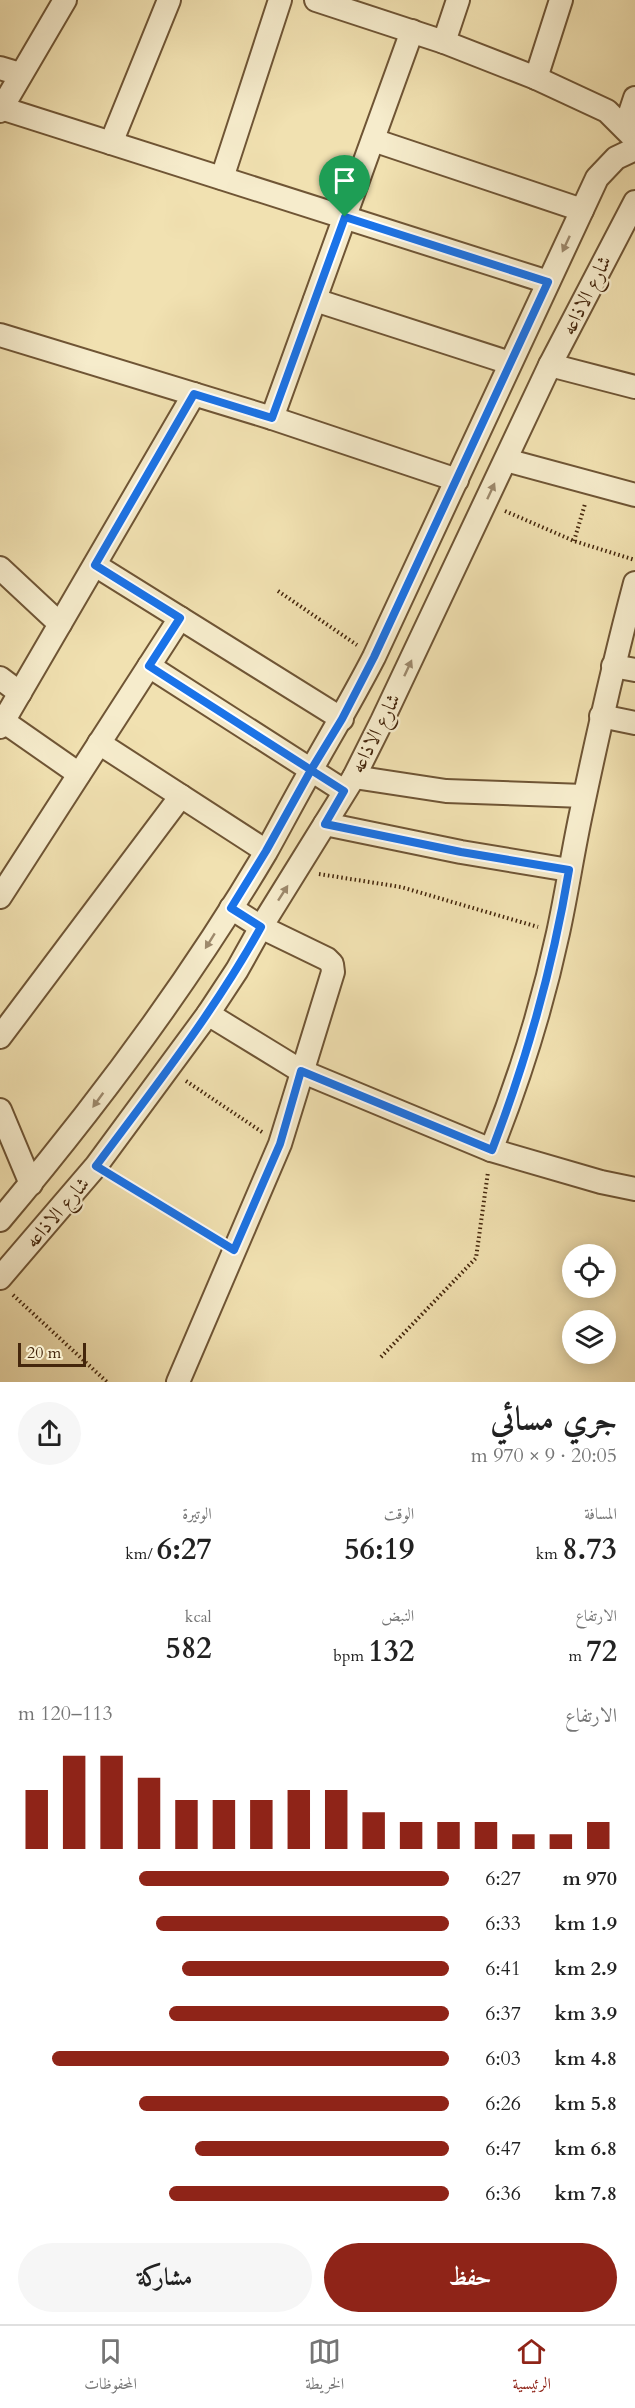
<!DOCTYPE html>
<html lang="ar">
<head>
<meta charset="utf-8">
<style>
  :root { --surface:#fff; --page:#f6f6f6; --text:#222; --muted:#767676; --line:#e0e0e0; --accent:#8f2418 }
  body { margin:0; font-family:Cardo,Amiri,serif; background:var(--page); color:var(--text); direction:rtl; height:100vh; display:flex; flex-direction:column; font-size:22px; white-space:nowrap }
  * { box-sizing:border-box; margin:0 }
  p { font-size:20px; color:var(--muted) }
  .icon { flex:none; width:33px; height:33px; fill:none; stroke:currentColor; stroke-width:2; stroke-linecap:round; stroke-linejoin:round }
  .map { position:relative; height:1382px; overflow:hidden; direction:ltr }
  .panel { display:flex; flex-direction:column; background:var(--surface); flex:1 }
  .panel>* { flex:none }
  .tools { position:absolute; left:562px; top:1244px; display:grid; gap:12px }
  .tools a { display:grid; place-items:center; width:54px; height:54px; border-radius:50%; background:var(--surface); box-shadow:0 3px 15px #0003; font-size:30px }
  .scale { position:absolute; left:18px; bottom:15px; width:68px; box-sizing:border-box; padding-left:6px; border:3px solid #44260c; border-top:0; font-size:16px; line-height:21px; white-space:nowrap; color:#44260c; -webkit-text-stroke:4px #f6eccc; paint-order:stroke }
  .pin { position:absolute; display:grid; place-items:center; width:51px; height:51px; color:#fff; margin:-62px -26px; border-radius:50% 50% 50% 0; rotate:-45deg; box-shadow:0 0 6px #0007 }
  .pin .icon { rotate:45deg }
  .round { display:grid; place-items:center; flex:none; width:63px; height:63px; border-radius:32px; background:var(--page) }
  .overview { display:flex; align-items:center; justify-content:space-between; height:102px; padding:0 18px }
  h1 { font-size:33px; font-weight:600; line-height:45px }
  .metrics { display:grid; grid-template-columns:repeat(3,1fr); gap:9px; height:102px; padding:6px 18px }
  .metrics div { display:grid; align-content:center }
  .metrics b { font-size:30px; font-weight:600 }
  .metrics small { font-size:16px; font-weight:400 }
  .metrics p { font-size:16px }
  .chart { height:168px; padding:12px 18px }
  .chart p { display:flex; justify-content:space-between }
  .chart svg { width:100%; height:108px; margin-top:6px; stroke:var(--accent); stroke-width:6 }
  .button { display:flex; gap:12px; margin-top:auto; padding:12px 18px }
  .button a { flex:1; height:69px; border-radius:36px; background:var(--accent); color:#fff; font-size:24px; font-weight:600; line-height:69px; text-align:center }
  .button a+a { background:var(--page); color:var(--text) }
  ul { padding:0 18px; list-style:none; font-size:20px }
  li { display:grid; grid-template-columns:96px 72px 1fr; align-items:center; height:45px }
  li i { height:15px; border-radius:8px; background:var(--accent) }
  .dock { display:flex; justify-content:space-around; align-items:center; height:84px; border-top:2px solid var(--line); background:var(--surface); font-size:16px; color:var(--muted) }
  .dock a { display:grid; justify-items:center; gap:3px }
  .dock .current { color:var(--accent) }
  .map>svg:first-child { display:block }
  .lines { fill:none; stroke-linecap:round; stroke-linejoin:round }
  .street-casing { stroke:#6f5535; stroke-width:26 }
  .path { stroke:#44260c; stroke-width:4; stroke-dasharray:1.5 3; stroke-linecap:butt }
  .street { stroke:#f6eccc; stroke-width:22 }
  .oneway { fill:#9d896c }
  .route-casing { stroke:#fff; stroke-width:12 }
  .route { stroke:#1a73e8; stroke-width:8 }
  .labels { text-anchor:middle; stroke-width:4.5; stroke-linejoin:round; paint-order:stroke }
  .street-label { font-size:20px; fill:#44260c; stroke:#f6eccc }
</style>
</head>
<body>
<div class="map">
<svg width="635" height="1382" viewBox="0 0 635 1382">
  <rect width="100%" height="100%" fill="#f1e1b1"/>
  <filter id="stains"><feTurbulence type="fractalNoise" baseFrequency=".00333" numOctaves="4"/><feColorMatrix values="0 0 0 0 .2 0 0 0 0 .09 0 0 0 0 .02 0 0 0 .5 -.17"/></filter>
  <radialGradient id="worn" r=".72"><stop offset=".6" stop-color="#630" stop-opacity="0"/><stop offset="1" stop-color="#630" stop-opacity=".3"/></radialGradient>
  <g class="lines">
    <defs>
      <g id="street">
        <path d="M316,0L444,42L536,78L607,111L635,139"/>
        <path d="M444,42L458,0"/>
        <path d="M0,68L20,74"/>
        <path d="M536,78L561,0"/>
        <path d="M1,108L548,282"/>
        <path d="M0,111L65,0"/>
        <path d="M625,128L635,98"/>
        <path d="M373,140L582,210"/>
        <path d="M111,143L169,0"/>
        <path d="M222,178L280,0"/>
        <path d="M315,300L510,363"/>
        <path d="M0,335L272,418L457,480"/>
        <path d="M550,365L635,387"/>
        <path d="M272,418L412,31"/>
        <path d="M506,460L635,495"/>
        <path d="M95,565L342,719"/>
        <path d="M0,568L60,624"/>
        <path d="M149,666L344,791"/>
        <path d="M613,666L635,670"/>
        <path d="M0,678L20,693"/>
        <path d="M601,716L635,723"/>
        <path d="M3,721L79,774"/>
        <path d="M0,727L194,394"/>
        <path d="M99,743L266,851"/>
        <path d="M354,777L446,791L584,796"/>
        <path d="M325,824L461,852L569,870"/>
        <path d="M0,897L180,618"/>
        <path d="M208,1014L301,1071L491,1150L601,1182L635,1189"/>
        <path d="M0,1037L181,796"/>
        <path d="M0,1110L31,1184"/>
        <path d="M491,1150C519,1080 542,1007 558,933C567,892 573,850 582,809C598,733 615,658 635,583"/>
        <path d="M0,1220C98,1104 189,982 266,852C281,825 295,798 310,772C332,733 354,696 374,657L597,178L616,158L635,149"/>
        <path d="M0,1278L96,1166L208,1014L237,970L261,927L354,777L382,721L550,365L635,202"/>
        <path d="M178,1382L280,1144L333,972L332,964L327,959L261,927L231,908"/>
      </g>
    </defs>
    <!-- street casing -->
    <use href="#street" class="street-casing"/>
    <!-- path -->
    <g class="path">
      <path d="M505,511L574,541L635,560"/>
      <path d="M574,541L585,504"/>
      <path d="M278,591L357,645"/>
      <path d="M319,874L401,887L538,927"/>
      <path d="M186,1081L262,1132"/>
      <path d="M115,1178L216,1239"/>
      <path d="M13,1295L107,1382"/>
      <path d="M381,1357L476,1258L488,1172"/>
    </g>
    <!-- street -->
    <use href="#street" class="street"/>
  </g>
  <!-- one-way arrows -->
  <defs><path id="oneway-solid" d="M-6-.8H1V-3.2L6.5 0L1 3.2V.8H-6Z" transform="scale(1.5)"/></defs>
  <g class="oneway">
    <use href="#oneway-solid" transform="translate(566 244) rotate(115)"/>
    <use href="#oneway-solid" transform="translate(491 491) rotate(-65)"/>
    <use href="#oneway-solid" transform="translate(408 668) rotate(-65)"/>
    <use href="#oneway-solid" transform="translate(283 893) rotate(-57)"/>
    <use href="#oneway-solid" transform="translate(210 941) rotate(122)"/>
    <use href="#oneway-solid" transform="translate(98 1100) rotate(126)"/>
  </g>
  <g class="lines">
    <defs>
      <path id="route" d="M345,217L272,418L194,394L95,565L180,618L149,666L311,770L266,851L231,908L261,927C214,1012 154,1088 96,1166L234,1250L280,1144L301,1071L492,1150C527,1059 553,966 569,870L461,852L325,824L344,791L311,770L342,719L374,657L548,282L345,217"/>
    </defs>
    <!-- route casing -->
    <use href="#route" class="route-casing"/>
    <!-- route -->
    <use href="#route" class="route"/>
  </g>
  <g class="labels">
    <!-- street labels -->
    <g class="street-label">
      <text transform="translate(586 295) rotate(-63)" y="7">شارع الاذاعه</text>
      <text transform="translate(375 733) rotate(-63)" y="7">شارع الاذاعه</text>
      <text transform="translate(57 1212) rotate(-49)" y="7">شارع الاذاعه</text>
    </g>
  </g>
  <rect width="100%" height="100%" filter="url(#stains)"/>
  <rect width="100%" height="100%" fill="url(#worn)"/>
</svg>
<div class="tools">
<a><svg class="icon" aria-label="locate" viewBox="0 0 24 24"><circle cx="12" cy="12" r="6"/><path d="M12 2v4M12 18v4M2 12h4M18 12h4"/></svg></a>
<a><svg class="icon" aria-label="layers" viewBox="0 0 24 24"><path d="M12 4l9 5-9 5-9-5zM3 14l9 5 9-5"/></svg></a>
</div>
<div class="scale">20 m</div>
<div class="pin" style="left:345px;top:217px;background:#1e9e55"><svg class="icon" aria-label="arrive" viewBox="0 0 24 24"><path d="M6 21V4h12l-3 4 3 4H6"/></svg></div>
</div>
<section class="panel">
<div class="overview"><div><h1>جري مسائي</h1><p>20:05 · 9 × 970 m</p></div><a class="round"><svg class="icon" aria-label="share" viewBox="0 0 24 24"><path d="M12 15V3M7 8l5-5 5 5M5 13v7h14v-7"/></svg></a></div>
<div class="metrics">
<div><p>المسافة</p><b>8.73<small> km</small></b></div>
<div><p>الوقت</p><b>56:19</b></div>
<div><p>الوتيرة</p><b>6:27<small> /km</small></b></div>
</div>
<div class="metrics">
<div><p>الارتفاع</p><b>72<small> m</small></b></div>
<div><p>النبض</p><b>132<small> bpm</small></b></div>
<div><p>kcal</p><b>582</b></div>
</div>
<div class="chart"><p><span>الارتفاع</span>113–120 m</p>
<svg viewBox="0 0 160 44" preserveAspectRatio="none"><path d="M5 44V20M15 44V6M25 44V6M35 44V15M45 44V24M55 44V24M65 44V24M75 44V20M85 44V20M95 44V29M105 44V33M115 44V33M125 44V33M135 44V38M145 44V38M155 44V33"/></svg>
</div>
<ul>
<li><b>970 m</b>6:27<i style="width:72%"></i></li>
<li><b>1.9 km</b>6:33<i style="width:68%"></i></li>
<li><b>2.9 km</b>6:41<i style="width:62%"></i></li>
<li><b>3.9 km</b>6:37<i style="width:65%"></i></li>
<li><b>4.8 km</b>6:03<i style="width:92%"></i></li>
<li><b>5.8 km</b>6:26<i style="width:72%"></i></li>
<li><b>6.8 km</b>6:47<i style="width:59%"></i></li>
<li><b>7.8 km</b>6:36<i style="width:65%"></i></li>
</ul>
<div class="button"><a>حفظ</a><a>مشاركة</a></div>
</section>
<nav class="dock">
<a class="current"><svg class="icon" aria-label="home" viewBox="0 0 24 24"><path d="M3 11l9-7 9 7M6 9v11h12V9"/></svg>الرئيسية</a>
<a><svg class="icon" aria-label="map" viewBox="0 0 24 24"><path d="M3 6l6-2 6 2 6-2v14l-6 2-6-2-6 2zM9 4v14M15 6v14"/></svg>الخريطة</a>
<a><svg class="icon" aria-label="saved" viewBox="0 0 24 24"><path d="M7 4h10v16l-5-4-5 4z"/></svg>المحفوظات</a>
</nav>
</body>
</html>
